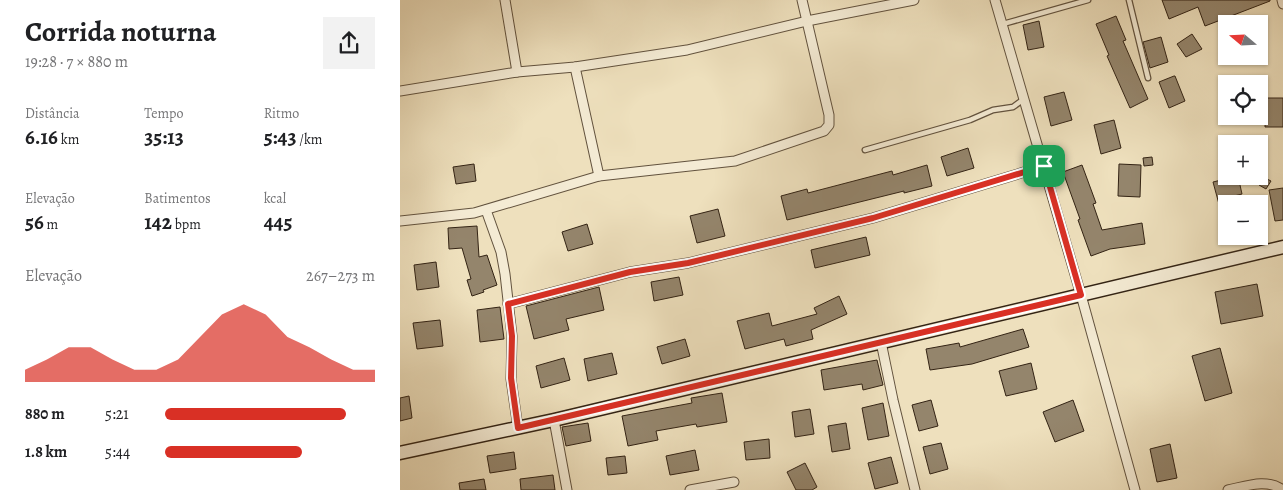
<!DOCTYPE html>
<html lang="pt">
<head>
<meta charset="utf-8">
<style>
  :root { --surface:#fff; --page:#f2f2f2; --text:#202124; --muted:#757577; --accent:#d93025 }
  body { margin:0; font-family:Alegreya,serif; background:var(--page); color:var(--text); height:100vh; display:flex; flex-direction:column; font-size:19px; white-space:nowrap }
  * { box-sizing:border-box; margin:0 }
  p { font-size:16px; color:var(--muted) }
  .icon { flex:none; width:28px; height:28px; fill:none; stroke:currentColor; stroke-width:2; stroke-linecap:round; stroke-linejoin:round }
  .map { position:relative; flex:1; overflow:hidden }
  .side { display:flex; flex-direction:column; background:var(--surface); width:400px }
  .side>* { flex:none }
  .needle { width:32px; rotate:289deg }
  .controls { position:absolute; left:818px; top:15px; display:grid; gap:10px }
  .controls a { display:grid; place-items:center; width:50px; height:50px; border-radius:0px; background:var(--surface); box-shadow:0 1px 4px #0004; font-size:25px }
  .pin { position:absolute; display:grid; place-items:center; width:42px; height:42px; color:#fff; margin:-21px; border-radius:10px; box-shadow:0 2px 8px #0006 }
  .round { display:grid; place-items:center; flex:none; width:52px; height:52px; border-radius:0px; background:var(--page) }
  .headline { display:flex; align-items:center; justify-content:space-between; height:85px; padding:0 25px }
  h1 { font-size:28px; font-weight:700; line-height:38px }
  .figures { display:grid; grid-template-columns:repeat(3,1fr); gap:8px; height:85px; padding:5px 25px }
  .figures div { display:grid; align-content:center }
  .figures b { font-size:21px; font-weight:700 }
  .figures small { font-size:14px; font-weight:400 }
  .figures p { font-size:14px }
  .chart { height:140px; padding:10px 25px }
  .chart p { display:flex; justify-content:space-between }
  .chart svg { width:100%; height:90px; margin-top:5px; fill:var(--accent); opacity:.7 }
  ul { padding:0 25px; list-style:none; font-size:16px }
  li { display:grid; grid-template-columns:80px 60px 1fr; align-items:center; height:38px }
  li i { height:12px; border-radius:6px; background:var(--accent) }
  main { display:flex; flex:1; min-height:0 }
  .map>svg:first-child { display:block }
  .building { fill:#94856c; stroke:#332314 }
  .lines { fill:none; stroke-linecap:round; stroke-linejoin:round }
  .lane-casing { stroke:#62523e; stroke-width:7 }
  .street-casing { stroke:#62523e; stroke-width:11 }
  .secondary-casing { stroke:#332314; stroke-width:15 }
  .lane { stroke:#f4ebd4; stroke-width:4.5 }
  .street { stroke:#f4ebd4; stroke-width:9 }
  .secondary { stroke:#f4ebd4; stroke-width:12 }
  .route-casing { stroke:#fff; stroke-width:10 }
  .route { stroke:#d93025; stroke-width:6 }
</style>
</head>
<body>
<main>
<section class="side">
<div class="headline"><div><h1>Corrida noturna</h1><p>19:28 · 7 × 880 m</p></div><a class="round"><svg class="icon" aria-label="share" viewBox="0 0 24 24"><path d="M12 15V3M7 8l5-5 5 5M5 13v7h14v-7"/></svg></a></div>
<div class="figures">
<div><p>Distância</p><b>6.16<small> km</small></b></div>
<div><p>Tempo</p><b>35:13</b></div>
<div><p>Ritmo</p><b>5:43<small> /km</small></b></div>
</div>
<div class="figures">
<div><p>Elevação</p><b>56<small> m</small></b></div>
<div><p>Batimentos</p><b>142<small> bpm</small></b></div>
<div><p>kcal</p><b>445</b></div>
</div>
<div class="chart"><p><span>Elevação</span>267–273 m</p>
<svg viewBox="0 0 160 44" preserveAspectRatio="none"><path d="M0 44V38L10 33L20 27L30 27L40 33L50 38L60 38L70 33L80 22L90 11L100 6L110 11L120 22L130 27L140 33L150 38L160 38V44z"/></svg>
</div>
<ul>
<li><b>880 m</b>5:21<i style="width:86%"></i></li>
<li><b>1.8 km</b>5:44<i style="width:65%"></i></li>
</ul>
</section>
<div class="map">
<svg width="883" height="490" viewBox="0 0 883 490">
  <rect width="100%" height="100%" fill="#eee0bd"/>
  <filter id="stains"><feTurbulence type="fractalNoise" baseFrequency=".004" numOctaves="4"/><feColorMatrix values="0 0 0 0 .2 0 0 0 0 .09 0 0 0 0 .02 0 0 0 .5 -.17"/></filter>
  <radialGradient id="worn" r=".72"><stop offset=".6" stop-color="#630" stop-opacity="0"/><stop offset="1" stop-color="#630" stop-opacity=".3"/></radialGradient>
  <!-- building -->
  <g class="building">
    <path d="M762,0H870V1L805,26L798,7L769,19Z"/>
    <path d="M716,16L726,40L723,41L748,99L730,108L707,56L709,55L696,24Z"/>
    <path d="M639,21L644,47L628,50L623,25Z"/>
    <path d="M792,34L802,49L786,57L777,44Z"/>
    <path d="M761,37L768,62L750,68L743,42Z"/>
    <path d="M774,76H775L785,101L769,108L759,82Z"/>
    <path d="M664,92L672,120L651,126L644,97Z"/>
    <path d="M866,98H883V127H865Z"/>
    <path d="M714,120L721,148L701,154L694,125Z"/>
    <path d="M568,148L574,168L547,176L541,157Z"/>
    <path d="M752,157L753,165L744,166L743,158Z"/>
    <path d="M74,164L76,181L56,184L53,167Z"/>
    <path d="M719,164L741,165L740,197L718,196Z"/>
    <path d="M527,165L532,186L504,193V191L387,220L381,196L407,189L408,193L492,171L493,175Z"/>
    <path d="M682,165L696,203L693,204L702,230L742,223L745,244L710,249L691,256L678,220L680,219L663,172Z"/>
    <path d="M838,176L842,194L826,198V219H823L813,182Z"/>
    <path d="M863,177L871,181L866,189L859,185Z"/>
    <path d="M883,188V220L875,221L869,190Z"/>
    <path d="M318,209L325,236L297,243L290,216Z"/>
    <path d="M187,224L193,244L168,251L162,232Z"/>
    <path d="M77,226L79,257L87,255L97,285L83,290L84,292L72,296L67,280L71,279L62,248L49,249L48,228Z"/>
    <path d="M466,237L470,255L415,268L411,250Z"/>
    <path d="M36,262L39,287L17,290L14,265Z"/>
    <path d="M279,277L283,295L254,301L251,282Z"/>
    <path d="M857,284L863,316L821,324L815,292Z"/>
    <path d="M199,287L204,310L166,319L169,330L134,339L126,306Z"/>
    <path d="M439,296L447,314L411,330L413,339L386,346L384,339L345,349L337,321L369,313L372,326L417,314L414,308Z"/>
    <path d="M100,307L104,339L80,342L77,310Z"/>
    <path d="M40,320L43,346L17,349L13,323Z"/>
    <path d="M623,329L629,347L572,364L530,370L526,349L559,343L560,347Z"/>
    <path d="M285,339L290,356L262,364L257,347Z"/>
    <path d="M820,348L832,393L805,401L792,356Z"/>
    <path d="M212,353L217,374L188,381L184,359Z"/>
    <path d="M164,358L170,380L141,388L136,366Z"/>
    <path d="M477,360L483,385L463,390L462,384L424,390L421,370Z"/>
    <path d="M631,363L637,389L606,396L599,371Z"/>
    <path d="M322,393L327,422L297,427L296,424L256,431L258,440L228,446L222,416L292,403L291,398Z"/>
    <path d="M9,396L12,418L0,421V398Z"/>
    <path d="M531,400L538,426L519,431L512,405Z"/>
    <path d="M673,400L684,431L655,442L643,412Z"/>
    <path d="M483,403L489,436L468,440L462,408Z"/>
    <path d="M410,409L414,434L395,437L392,412Z"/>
    <path d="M188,423L191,441L166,446L162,427Z"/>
    <path d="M446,423L450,449L432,452L428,426Z"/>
    <path d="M369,439L370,458L346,460L344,442Z"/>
    <path d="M541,443L548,469L530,474L523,447Z"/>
    <path d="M770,444L777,478L757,482L750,449Z"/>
    <path d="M295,450L299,470L270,475L266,456Z"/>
    <path d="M114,452L116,469L90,473L87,456Z"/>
    <path d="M225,456L227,473L208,475L206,458Z"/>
    <path d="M491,457L498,483L475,489L468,463Z"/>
    <path d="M405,463L417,487L412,490H396L387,472Z"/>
    <path d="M153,475L155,490H121L120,479Z"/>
    <path d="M84,479L86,490H60L59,483Z"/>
  </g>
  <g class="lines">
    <defs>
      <g id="lane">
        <path d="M729,0L748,78"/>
        <path d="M603,24L688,0"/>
        <path d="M465,150L570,120L593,110L613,107L624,99"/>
      </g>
      <g id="street">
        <path d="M105,0L117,72"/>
        <path d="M595,0L681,295L735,490"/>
        <path d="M882,0L883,4"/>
        <path d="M175,67L199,176"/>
        <path d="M0,91L117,72L175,67L287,50L407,21L514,0"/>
        <path d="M86,210L101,252L105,274L112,336L111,379L118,428"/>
        <path d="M0,221L74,213L199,176L335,161L424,131L429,125V115L402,0"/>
        <path d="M108,304L230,272L288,263L473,218L644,166"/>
        <path d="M481,342L493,400L515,490"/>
        <path d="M154,420L167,490"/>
        <path d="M290,490L334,482"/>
        <path d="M828,490C847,486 866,478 883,490"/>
      </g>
      <path id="secondary" d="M0,453L154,420L883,247"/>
    </defs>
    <!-- lane casing -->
    <use href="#lane" class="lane-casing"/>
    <!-- street casing -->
    <use href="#street" class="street-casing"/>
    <!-- secondary casing -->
    <use href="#secondary" class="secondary-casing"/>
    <!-- lane -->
    <use href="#lane" class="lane"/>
    <!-- street -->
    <use href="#street" class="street"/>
    <!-- secondary -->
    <use href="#secondary" class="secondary"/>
  </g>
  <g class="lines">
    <defs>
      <path id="route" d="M644,166L681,295L118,428L111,378L112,336L108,304L230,272L288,263L473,218Z"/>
    </defs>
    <!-- route casing -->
    <use href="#route" class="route-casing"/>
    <!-- route -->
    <use href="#route" class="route"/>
  </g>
  <rect width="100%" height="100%" filter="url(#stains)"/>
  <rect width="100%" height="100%" fill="url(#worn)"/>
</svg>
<div class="controls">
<a><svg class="needle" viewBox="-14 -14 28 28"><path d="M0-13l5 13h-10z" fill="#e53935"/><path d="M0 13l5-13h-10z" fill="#757577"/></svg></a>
<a><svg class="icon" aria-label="locate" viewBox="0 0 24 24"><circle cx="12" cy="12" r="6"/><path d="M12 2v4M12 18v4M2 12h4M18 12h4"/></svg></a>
<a>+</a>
<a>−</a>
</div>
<div class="pin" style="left:644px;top:166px;background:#1e9e55"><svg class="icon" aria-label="arrive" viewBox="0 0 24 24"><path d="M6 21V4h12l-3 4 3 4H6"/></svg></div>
</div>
</main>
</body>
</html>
